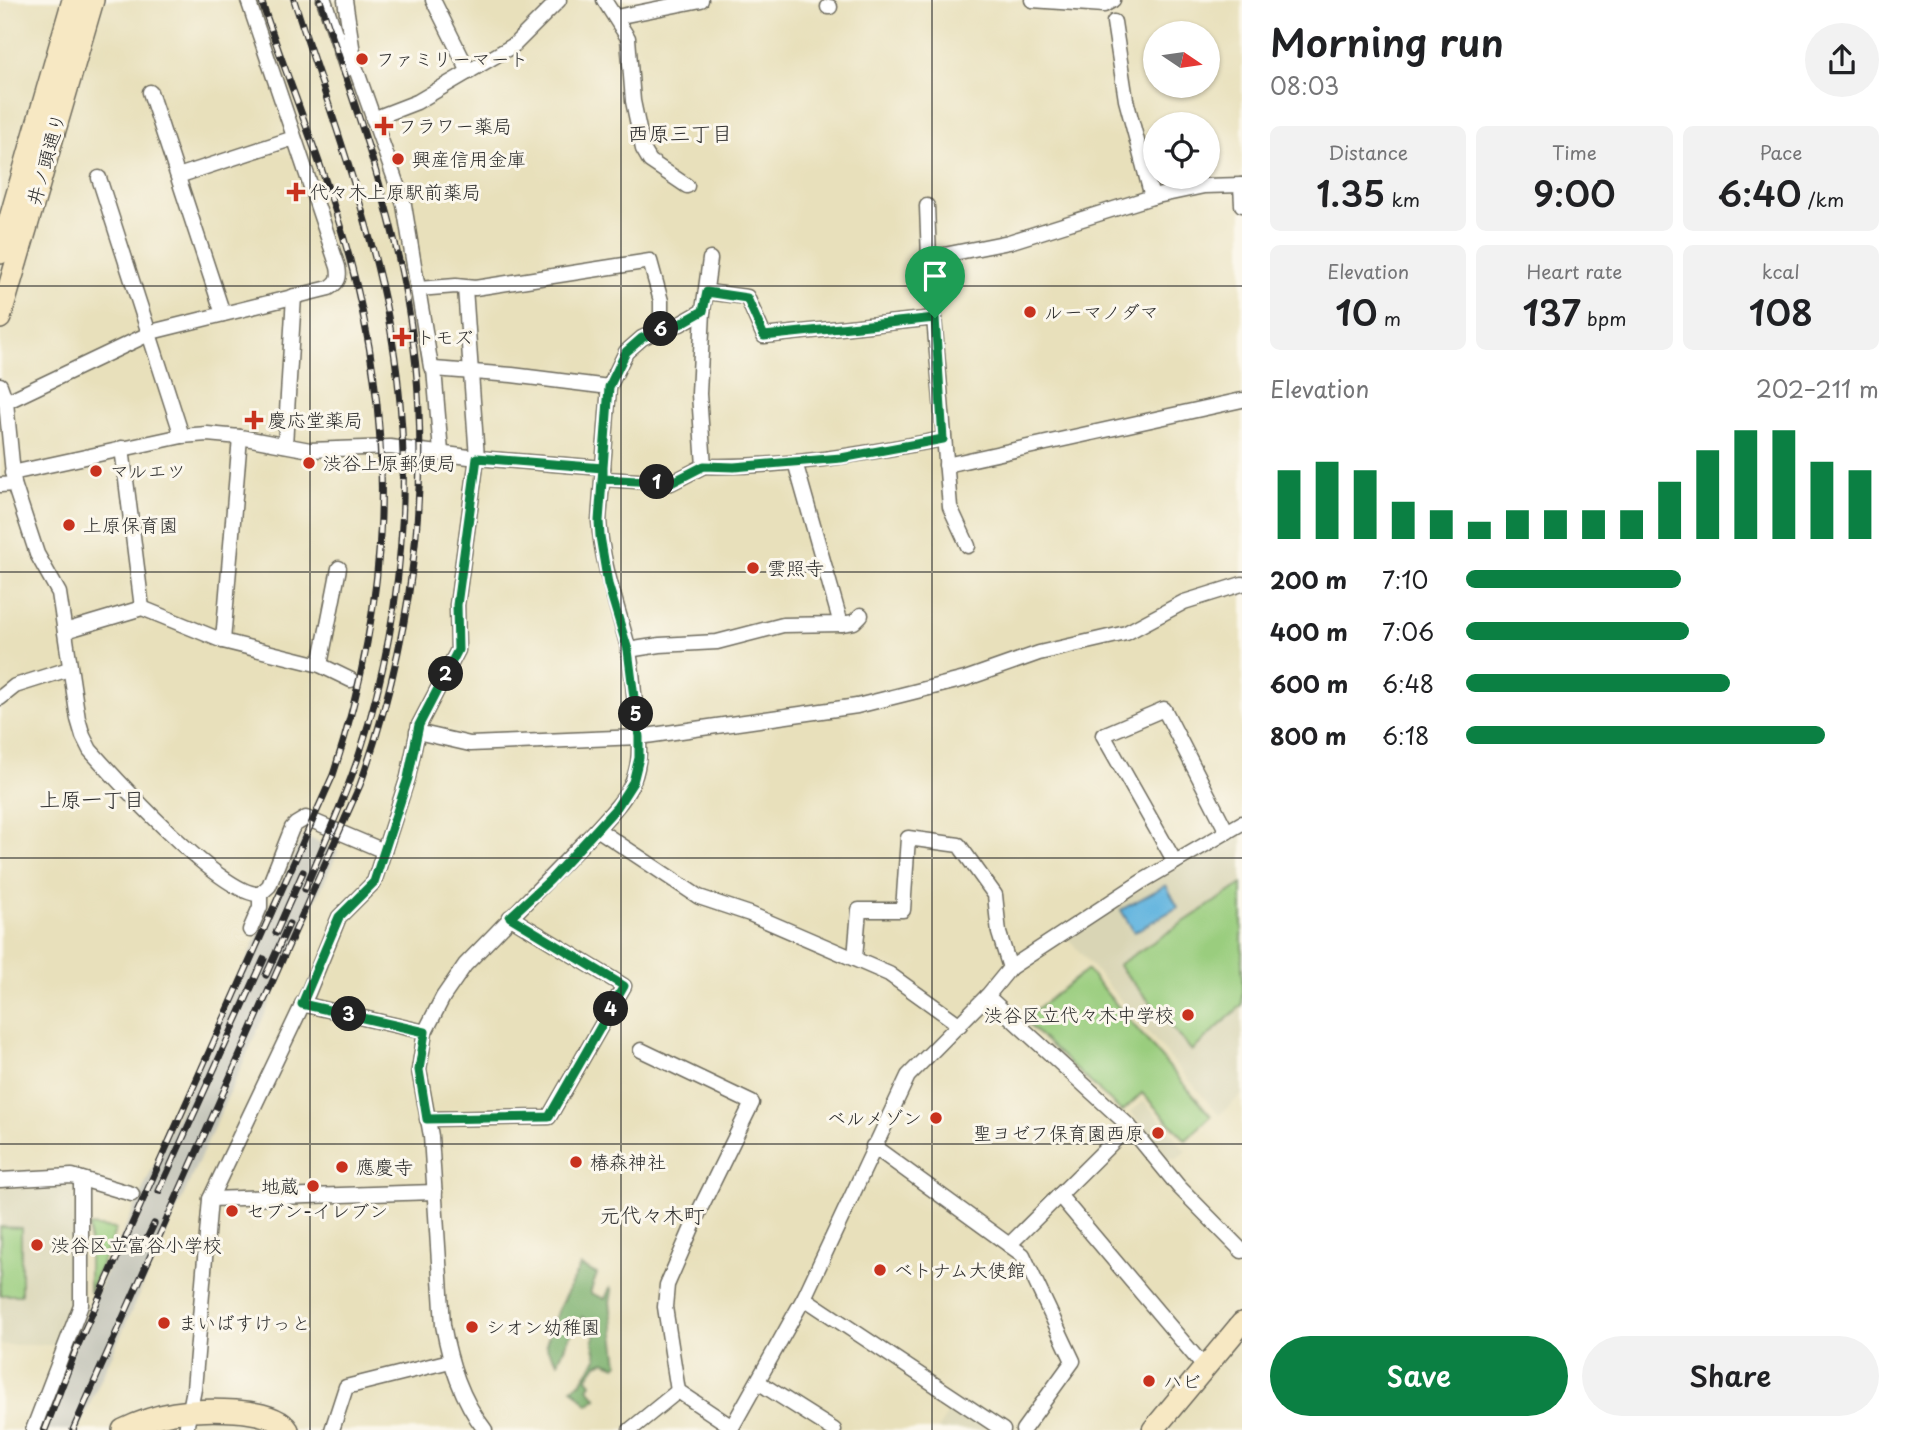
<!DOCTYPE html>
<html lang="en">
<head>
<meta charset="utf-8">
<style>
  :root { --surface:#fff; --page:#f2f2f2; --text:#202124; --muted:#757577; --accent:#0b8043 }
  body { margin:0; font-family:"Playpen Sans","Klee One",sans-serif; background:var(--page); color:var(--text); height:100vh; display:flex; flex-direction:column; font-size:26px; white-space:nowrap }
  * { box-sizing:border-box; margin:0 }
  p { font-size:23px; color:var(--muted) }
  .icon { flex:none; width:38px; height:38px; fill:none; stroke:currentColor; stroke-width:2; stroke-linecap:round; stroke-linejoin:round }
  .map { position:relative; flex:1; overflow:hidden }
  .drawer { display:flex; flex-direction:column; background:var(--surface); width:665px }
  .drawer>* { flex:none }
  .needle { width:46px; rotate:103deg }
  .fabs { position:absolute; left:1143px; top:21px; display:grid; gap:14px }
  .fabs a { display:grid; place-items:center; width:77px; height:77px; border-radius:50%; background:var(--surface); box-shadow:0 2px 5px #0004; font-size:35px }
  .pin { position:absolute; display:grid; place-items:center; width:60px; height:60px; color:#fff; margin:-72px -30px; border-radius:50% 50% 50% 0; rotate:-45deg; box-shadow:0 0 7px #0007 }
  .pin .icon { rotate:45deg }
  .km { position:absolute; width:35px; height:35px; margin:-18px; border-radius:50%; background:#222; color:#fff; font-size:19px; line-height:35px; text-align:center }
  .round { display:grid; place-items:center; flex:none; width:74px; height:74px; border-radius:37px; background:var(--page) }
  .overview { display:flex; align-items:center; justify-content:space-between; height:119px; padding:0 28px }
  h1 { font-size:38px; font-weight:600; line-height:52px }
  .metrics { display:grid; grid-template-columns:repeat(3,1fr); gap:10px; height:119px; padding:7px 28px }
  .metrics div { display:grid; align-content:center; border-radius:10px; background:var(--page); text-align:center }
  .metrics b { font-size:35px; font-weight:600 }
  .metrics small { font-size:19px; font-weight:400 }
  .metrics p { font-size:19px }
  .chart { height:196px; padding:14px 28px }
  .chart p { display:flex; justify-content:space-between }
  .chart svg { width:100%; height:126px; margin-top:7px; stroke:var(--accent); stroke-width:6 }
  .action { display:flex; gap:14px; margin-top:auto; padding:14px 28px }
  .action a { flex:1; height:80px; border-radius:42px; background:var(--accent); color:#fff; font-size:28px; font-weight:600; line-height:80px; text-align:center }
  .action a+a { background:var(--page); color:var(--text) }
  ul { padding:0 28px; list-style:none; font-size:23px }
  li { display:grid; grid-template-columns:112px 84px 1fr; align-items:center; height:52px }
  li i { height:18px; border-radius:9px; background:var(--accent) }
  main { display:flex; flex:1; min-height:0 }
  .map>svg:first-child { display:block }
  .built { fill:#d9d5b5 }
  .industrial { fill:#c4c5b9 }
  .green { fill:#9acd7e; stroke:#627c54; stroke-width:2 }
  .forest { fill:#7bb06d; stroke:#536e4c; stroke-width:2 }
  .water { fill:#64b5df; stroke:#487085; stroke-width:2 }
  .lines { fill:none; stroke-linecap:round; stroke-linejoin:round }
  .street-casing { stroke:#6d6a5d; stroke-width:17 }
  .secondary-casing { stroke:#6d6a5d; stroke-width:24 }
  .street { stroke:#fff; stroke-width:14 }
  .secondary { stroke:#f7e8c3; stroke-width:21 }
  .rail-casing { stroke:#2b2b2b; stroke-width:7 }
  .rail { stroke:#fbf7ec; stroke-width:4.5; stroke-dasharray:13; stroke-linecap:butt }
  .route-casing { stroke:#fff; stroke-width:14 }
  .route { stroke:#0b8043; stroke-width:9 }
  .grid { fill:none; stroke:#2b2b2b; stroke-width:2; stroke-opacity:0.55 }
  .poi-dot { fill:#c8321e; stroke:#fbf7ec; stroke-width:2.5 }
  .labels { text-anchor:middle; stroke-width:6; stroke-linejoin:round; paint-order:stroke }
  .poi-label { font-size:19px; fill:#2b2b2b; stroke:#fbf7ec; text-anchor:start }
  .street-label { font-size:19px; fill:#2b2b2b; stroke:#fbf7ec }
  .neighbourhood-label { font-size:21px; fill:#2b2b2b; stroke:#fbf7ec }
</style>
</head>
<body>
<main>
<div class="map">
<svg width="1242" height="1430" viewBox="0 0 1242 1430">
  <rect width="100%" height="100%" fill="#fbf7ec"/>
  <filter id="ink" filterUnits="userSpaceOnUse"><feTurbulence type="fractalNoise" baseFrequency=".0143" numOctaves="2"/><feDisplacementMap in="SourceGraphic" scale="14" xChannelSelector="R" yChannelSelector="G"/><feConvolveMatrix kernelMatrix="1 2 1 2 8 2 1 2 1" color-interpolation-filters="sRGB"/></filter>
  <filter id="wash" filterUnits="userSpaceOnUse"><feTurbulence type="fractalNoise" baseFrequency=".00686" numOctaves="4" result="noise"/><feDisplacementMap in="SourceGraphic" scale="28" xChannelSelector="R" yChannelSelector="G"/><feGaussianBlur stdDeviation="1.57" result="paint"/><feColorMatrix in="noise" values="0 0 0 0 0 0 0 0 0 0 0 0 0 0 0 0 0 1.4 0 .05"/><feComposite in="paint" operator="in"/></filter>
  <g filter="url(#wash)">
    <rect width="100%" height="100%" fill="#e8e0bb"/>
    <!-- built -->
    <g class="built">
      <path d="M1242,830V1095L1219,1115L1066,936L1105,910Z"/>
      <path d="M1144,1101L1186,1151L1175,1160L1172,1157L1168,1160L1131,1112Z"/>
      <path d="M74,1184L73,1303L58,1345H0V1188Z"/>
      <path d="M953,1405L988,1427L987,1430H937Z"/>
    </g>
    <!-- industrial -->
    <path class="industrial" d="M303,835L338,851L78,1430H39L73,1344Z"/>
    <!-- green -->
    <g class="green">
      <path d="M1242,884V1005L1192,1051L1118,965Z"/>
      <path d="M1087,970L1211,1116L1186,1140L1142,1093L1122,1112L1023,1020Z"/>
      <path d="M89,1226L116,1229L89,1293Z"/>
      <path d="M0,1227L21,1228V1295H0Z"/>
    </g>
    <!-- forest -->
    <path class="forest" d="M580,1266L597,1274L590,1293L605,1299L610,1288L612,1291L610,1302L618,1364L616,1366L604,1361L597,1364L587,1378L591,1383L588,1388L597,1398L588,1405L572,1388L581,1382L597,1358L593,1343L597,1327L582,1317L569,1337L558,1362L548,1350L546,1344L559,1308Z"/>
    <!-- water -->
    <path class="water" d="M1166,885L1178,907L1134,932L1121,910Z"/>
  </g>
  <g filter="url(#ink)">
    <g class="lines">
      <defs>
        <g id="street">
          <path d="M324,0L347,69"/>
          <path d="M345,0L355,66L404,205L431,367L434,369L441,452"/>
          <path d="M433,0L469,72"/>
          <path d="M604,0L628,38L633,101L643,149L650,161L687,186"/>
          <path d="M1032,0L1104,5L1113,0"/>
          <path d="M828,7H830"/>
          <path d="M616,17L701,0"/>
          <path d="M1114,22L1126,100L1152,197"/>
          <path d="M150,92L223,314"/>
          <path d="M373,119L417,102L514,45L559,0"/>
          <path d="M178,176L294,138"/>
          <path d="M99,178L182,436"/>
          <path d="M1241,185L1242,205"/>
          <path d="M927,206L929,258L950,507L968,546"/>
          <path d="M929,258L1009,242L1152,197L1204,186L1242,185"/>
          <path d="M418,289L456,286L475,288L650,261L661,301V329"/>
          <path d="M707,292L747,297L764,336L935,318"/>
          <path d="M434,369L512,375L609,387"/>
          <path d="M0,385L6,402L14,484L37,554L59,593L78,719L83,736L90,750C116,779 224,898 260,894L269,886L292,828L296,824L306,818L384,851"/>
          <path d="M6,402L155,331L329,288C339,282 340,277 338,267L248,0"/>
          <path d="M285,445L294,296"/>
          <path d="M122,448L142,608"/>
          <path d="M795,462L841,624"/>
          <path d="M946,465L1242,400"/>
          <path d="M704,466C785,468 864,454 943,439"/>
          <path d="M12,473L182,436L207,434L240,437L310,450L390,447L477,458L603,468"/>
          <path d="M603,479L671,483L704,466L699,394L703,311"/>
          <path d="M0,485L14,484"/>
          <path d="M65,631L142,608L223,641L320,665L351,680"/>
          <path d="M223,641L240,437"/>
          <path d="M628,650L660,645L717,642L783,625L841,624L854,622L861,615"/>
          <path d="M320,665L339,568"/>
          <path d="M0,698L15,686L69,669"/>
          <path d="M417,732L470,744L639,737L857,706L965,679L1039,653L1126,633L1184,602L1242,584"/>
          <path d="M597,829L699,897L750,914L889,974L960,1025"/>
          <path d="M1175,862L1103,735L1164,709L1227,832"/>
          <path d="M250,930L260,907V894"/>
          <path d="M855,958L859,910H903L908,838L959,845L995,895L999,933L1010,968"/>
          <path d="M987,996L1129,1126L1179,1187L1242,1251"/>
          <path d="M302,1004L425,1032"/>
          <path d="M641,1050L752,1103L701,1207L667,1285L665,1307L678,1391"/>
          <path d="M427,1119L549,1117L624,986L510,917"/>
          <path d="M873,1146L1023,1255L1073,1361L1023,1430"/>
          <path d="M0,1180L72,1176L132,1194"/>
          <path d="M1059,1195L1205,1368"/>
          <path d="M210,1199L435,1192"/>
          <path d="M1009,1245L1129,1126"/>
          <path d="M804,1298L1003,1430"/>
          <path d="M758,1382L834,1430"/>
          <path d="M33,1430L81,1305V1179"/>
          <path d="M186,1430L194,1389L210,1199L308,993L339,917L374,882L408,777L419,725L458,650L457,605L477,458L465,288"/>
          <path d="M332,1430L346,1387L450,1361"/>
          <path d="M485,1430C461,1399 450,1363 443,1325L431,1136L419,1070L425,1032L443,997L465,965L597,829C610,814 626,799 633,781C642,759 639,735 636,712C633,691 633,668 628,647C617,604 602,566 599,521L609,387L626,352L642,338L661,329L680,324L703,311L710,259"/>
          <path d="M630,1430L678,1391L732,1427L804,1298L908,1076L988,995L1010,968L1141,882L1242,823"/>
        </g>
        <g id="secondary">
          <path d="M0,253L73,0"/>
          <path d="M0,318L93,0"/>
          <path d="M123,1430C139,1422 156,1416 174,1413C200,1409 274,1406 288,1430"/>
          <path d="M1153,1430L1242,1323"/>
        </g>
      </defs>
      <!-- street casing -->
      <use href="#street" class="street-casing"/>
      <!-- secondary casing -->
      <use href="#secondary" class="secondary-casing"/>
      <!-- street -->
      <use href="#street" class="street"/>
      <!-- secondary -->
      <use href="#secondary" class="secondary"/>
      <defs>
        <g id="rail">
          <path d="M294,0C324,93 359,187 381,283C417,438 409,600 360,752C345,799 324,843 305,889"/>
          <path d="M276,933L303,872"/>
          <path d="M266,975L289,924"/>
          <path d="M159,1191L264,959"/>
          <path d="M142,1249L154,1224"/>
          <path d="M45,1430L77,1347L333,775C390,601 398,438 350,260C326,172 290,87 261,0"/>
          <path d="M73,1430L360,785C418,622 437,449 403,279C384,184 350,92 320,0"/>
        </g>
      </defs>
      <!-- rail casing -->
      <use href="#rail" class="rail-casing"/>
      <!-- rail -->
      <use href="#rail" class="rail"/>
    </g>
  </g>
  <g class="lines" filter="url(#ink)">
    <defs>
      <path id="route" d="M935,318L943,439L841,458L734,467L704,466L671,483L603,479V468L477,458L457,605L458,650L419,725L408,778L374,882L339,917L302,1004L425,1032L419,1070L427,1119L549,1117L624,986L510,917L550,880L597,829L617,807L633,782L639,758V737L628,650L608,584L600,536L599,521L609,387L626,352L642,338L661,329L680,324L703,311L707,292L747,298L764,336L935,318"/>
    </defs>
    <!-- route casing -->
    <use href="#route" class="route-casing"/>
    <!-- route -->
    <use href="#route" class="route"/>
  </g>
  <!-- grid -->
  <path class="grid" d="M310,0V1430M621,0V1430M932,0V1430M0,286H1242M0,572H1242M0,858H1242M0,1144H1242"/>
  <!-- markers -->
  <g class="poi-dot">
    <circle cx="362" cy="59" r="7"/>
    <path d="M380.5 115.5h7v7h7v7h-7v7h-7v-7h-7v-7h7z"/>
    <circle cx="398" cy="159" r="7"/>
    <path d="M292.5 181.5h7v7h7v7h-7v7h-7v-7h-7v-7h7z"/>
    <circle cx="1030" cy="312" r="7"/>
    <path d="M398.5 326.5h7v7h7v7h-7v7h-7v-7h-7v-7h7z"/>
    <path d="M250.5 409.5h7v7h7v7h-7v7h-7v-7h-7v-7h7z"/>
    <circle cx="309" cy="463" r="7"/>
    <circle cx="96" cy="471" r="7"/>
    <circle cx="69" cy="525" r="7"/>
    <circle cx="753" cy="568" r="7"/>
    <circle cx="1188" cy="1015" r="7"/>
    <circle cx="936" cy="1118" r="7"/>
    <circle cx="1158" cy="1133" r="7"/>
    <circle cx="576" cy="1162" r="7"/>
    <circle cx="342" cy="1167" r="7"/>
    <circle cx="313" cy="1186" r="7"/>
    <circle cx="232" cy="1211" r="7"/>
    <circle cx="37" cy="1245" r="7"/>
    <circle cx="880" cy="1270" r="7"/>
    <circle cx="164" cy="1323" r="7"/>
    <circle cx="472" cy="1327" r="7"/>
    <circle cx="1149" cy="1381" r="7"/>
  </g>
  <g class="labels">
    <!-- poi labels -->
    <g class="poi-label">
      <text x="376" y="66">ファミリーマート</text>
      <text x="398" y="133">フラワー薬局</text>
      <text x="412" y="166">興産信用金庫</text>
      <text x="310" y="199">代々木上原駅前薬局</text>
      <text x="1044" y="319">ルーマノダマ</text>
      <text x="416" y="344">トモズ</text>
      <text x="268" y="427">慶応堂薬局</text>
      <text x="323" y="470">渋谷上原郵便局</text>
      <text x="110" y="478">マルエツ</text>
      <text x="83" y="532">上原保育園</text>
      <text x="767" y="575">雲照寺</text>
      <text x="1174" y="1022" text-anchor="end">渋谷区立代々木中学校</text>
      <text x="922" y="1125" text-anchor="end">ベルメゾン</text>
      <text x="1144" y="1140" text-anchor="end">聖ヨゼフ保育園西原</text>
      <text x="590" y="1169">椿森神社</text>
      <text x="356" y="1174">應慶寺</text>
      <text x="299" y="1193" text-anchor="end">地蔵</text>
      <text x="246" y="1218">セブン-イレブン</text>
      <text x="51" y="1252">渋谷区立富谷小学校</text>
      <text x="894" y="1277">ベトナム大使館</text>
      <text x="178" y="1330">まいばすけっと</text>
      <text x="486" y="1334">シオン幼稚園</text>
      <text x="1163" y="1388">ハビ</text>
    </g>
    <!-- street labels -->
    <g class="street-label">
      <text transform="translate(46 159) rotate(-74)" y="7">井ノ頭通り</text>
    </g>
    <!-- neighbourhood labels -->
    <g class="neighbourhood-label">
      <text x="680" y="141">西原三丁目</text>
      <text x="92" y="807">上原一丁目</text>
      <text x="652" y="1223">元代々木町</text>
    </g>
  </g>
</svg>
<div class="fabs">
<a><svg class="needle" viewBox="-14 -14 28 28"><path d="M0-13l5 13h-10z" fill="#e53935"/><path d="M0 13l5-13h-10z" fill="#757577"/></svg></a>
<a><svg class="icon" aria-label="locate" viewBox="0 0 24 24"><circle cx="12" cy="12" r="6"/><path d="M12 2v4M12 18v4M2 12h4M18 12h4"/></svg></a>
</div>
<div class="pin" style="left:935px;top:318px;background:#1e9e55"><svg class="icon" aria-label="arrive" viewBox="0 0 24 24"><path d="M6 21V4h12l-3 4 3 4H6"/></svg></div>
<b class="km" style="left:657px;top:482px">1</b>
<b class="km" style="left:446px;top:674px">2</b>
<b class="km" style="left:349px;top:1014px">3</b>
<b class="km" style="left:611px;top:1009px">4</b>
<b class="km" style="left:636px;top:714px">5</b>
<b class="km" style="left:661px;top:329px">6</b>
</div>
<section class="drawer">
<div class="overview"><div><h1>Morning run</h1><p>08:03</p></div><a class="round"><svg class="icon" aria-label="share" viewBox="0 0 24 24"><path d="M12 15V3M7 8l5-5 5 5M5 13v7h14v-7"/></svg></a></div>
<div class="metrics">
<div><p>Distance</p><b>1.35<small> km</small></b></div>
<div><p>Time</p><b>9:00</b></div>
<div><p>Pace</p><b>6:40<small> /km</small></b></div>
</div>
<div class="metrics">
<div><p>Elevation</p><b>10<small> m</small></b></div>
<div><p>Heart rate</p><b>137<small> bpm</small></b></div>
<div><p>kcal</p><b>108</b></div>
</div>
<div class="chart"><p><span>Elevation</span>202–211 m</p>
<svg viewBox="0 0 160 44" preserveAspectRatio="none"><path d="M5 44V20M15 44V17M25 44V20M35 44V31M45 44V34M55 44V38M65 44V34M75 44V34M85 44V34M95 44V34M105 44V24M115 44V13M125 44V6M135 44V6M145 44V17M155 44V20"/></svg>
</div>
<ul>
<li><b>200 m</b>7:10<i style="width:52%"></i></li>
<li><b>400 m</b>7:06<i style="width:54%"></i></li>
<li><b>600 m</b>6:48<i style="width:64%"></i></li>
<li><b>800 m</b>6:18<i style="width:87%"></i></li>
</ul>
<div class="action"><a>Save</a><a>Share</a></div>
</section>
</main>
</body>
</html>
